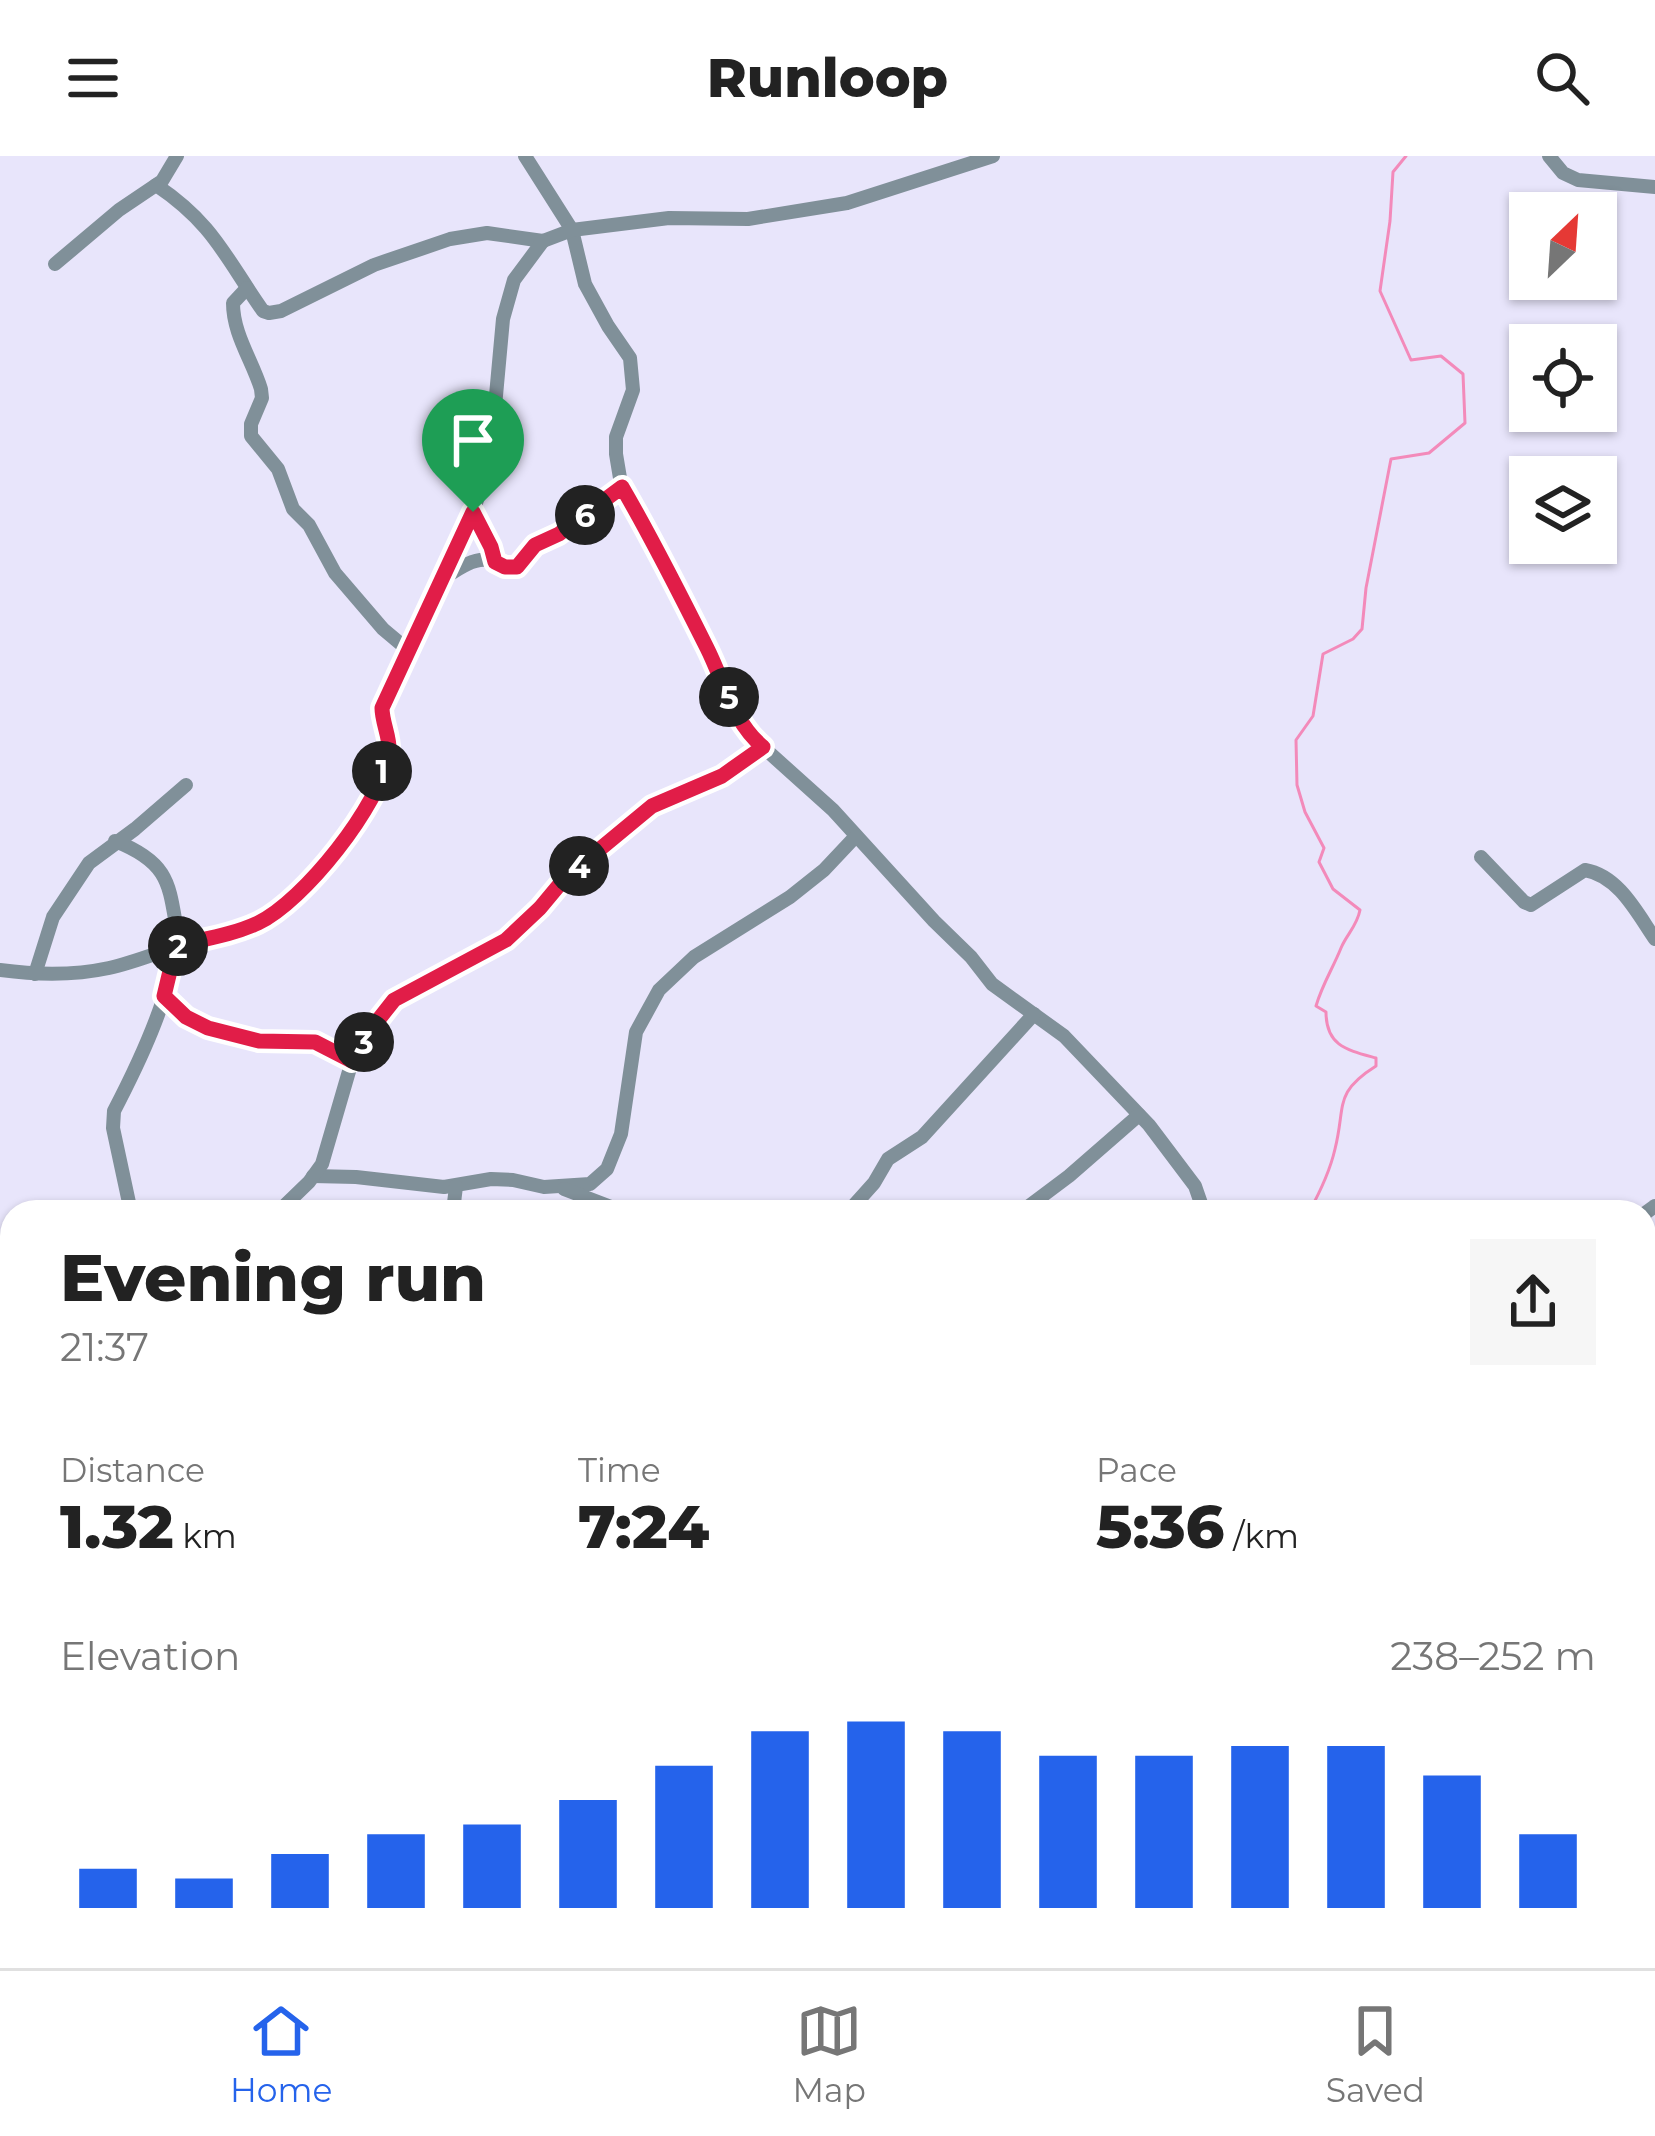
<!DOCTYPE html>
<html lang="en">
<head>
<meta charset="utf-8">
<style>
  :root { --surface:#fff; --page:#f6f6f6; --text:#222; --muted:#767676; --line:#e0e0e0; --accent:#2563eb }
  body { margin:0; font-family:Montserrat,sans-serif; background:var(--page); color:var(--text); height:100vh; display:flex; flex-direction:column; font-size:45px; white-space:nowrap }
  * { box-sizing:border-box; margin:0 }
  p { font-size:39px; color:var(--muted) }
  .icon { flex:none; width:66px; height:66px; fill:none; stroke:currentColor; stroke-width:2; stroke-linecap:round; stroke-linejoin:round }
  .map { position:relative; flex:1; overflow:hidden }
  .details { position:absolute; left:0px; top:1044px; width:1656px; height:768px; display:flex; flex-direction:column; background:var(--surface); border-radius:36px 36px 0 0; box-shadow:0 3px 9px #0004 }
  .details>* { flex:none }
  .needle { width:78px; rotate:25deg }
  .tools { position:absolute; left:1509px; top:36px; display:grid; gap:24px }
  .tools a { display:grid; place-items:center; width:108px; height:108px; border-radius:0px; background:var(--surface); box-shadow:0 3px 9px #0004; font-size:60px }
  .pin { position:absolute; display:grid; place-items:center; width:102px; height:102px; color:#fff; margin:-123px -51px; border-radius:50% 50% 50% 0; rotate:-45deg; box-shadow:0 0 12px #0007 }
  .pin .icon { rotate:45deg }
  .km { position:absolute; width:60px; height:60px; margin:-30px; border-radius:50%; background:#222; color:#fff; font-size:33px; line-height:60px; text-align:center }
  .round { display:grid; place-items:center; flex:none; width:126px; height:126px; border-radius:0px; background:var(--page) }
  .headline { display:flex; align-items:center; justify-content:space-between; height:204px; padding:0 60px }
  h1 { font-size:66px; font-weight:800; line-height:90px }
  .metrics { display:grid; grid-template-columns:repeat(3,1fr); gap:18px; height:204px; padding:12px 60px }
  .metrics div { display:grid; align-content:center }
  .metrics b { font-size:60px; font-weight:800 }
  .metrics small { font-size:33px; font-weight:400 }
  .metrics p { font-size:33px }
  .chart { height:336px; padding:24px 60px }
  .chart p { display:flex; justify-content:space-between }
  .chart svg { width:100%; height:216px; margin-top:12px; stroke:var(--accent); stroke-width:6 }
  header { display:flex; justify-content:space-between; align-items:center; height:156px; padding:0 60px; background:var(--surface); font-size:54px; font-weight:800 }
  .menu { display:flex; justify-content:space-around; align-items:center; height:168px; border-top:3px solid var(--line); background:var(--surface); font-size:33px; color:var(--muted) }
  .menu a { display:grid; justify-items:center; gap:6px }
  .menu .current { color:var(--accent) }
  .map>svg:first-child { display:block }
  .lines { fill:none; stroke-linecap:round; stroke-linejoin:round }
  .stream { stroke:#f38aba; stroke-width:3 }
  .minor { stroke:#809099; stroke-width:14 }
  .route-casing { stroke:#fff; stroke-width:24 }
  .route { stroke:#e11d48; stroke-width:15 }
</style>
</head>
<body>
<header><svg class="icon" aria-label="menu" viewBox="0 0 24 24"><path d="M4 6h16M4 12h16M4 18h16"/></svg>Runloop<svg class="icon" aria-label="search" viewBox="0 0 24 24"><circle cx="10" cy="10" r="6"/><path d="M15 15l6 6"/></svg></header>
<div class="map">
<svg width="1655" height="1812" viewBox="0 0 1655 1812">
  <rect width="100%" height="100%" fill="#e8e5fb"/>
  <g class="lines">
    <!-- stream -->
    <g class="stream">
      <path d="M1309,1056C1320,1036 1330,1015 1335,993C1346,950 1333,937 1376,910V902C1347,894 1326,890 1326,856L1316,850C1322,829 1333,812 1341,792C1347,778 1357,770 1360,754L1333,733L1319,706L1324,692L1305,656L1297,629L1296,584L1313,560L1323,498L1353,483L1362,473L1366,432L1391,303L1429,297L1465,267L1463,218L1441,200L1411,204L1380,135L1390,65L1393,16L1406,0"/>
      <path d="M1259,1812L1263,1800"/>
    </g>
    <!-- minor -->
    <g class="minor">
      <path d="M525,0L572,74L585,128L608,170L630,202L633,234L616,281V298L621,328L659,396L704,486L735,557L754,583L833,654L934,765L971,801L992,828L1064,880L1149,969L1195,1030L1204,1056"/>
      <path d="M1549,0L1563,17L1578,24L1655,31"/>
      <path d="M156,29C214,68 225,101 263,155L269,157L281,155L374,109L450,83L487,77L543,85L572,74L669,62L748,63L847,47L993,0"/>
      <path d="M55,108L119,54L162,25L177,0"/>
      <path d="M247,132L233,147C233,178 252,204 261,233L262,242L251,268V280L278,313L293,353L309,369L335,417L383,473L408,494"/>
      <path d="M473,356L482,369L495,406"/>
      <path d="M441,424C454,416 471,402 487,404C498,405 505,411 517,411L535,389L559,378L622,331"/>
      <path d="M115,685C176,709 168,734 180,790"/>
      <path d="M1481,701L1524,746L1531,749L1585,714C1619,720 1637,757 1655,783"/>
      <path d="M0,814C37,819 72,820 109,812C136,806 161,795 188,787C214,780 242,778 266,763C308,735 383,647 389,596C391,581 382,567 382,552L473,356L490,305L503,163L514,124L543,85"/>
      <path d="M35,818L53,761L89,707L135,673L186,629"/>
      <path d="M164,840L186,861L207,872L259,885L315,886L352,905"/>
      <path d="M313,1020L356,1021L444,1031L491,1023L513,1024L544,1031L590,1028L607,1013L621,978L636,876L659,834L694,801L790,741L824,714L856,680"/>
      <path d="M564,1033L624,1056"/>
      <path d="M131,1056L113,972L114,955C139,907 169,844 176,791"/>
      <path d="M278,1056L309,1026L322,1008L352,905L375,868L394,844L506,784L540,752L565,722L653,650L722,620L763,591"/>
      <path d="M453,1056L456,1030"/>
      <path d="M738,1056L749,1052L756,1056"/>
      <path d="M848,1056L874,1027L888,1003L922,981L1034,858"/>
      <path d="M1021,1056L1069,1020L1139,959"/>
      <path d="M1644,1058L1655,1050"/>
      <path d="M0,1263L12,1260"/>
      <path d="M0,1530L12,1533"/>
      <path d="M345,1800L355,1812"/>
      <path d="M738,1800L758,1812"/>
      <path d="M676,1812L677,1800"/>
    </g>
  </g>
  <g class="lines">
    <defs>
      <path id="route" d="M622,331C653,384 680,438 707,492C724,526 733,566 763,591L722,620L652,650L565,722L540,752L506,784L394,844L375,868L352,905L315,886L259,885L208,872L186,861L164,840L176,790C204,783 232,779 258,767C304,745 380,649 389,598C391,583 382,567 382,552L473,356L491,391L495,406L505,411H517L535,389L559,378Z"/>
    </defs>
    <!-- route casing -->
    <use href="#route" class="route-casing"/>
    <!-- route -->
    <use href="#route" class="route"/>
  </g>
</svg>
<div class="tools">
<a><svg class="needle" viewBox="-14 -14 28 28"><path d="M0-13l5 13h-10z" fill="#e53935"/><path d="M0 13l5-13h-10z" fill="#767676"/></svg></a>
<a><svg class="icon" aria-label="locate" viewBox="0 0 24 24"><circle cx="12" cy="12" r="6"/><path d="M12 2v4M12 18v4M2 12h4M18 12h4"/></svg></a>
<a><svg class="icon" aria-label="layers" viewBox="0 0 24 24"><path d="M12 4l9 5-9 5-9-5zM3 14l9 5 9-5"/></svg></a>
</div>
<div class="pin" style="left:473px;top:356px;background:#1e9e55"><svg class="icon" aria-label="arrive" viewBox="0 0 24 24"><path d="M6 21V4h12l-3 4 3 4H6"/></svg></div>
<b class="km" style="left:382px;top:615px">1</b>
<b class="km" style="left:178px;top:790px">2</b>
<b class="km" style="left:364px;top:886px">3</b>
<b class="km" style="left:579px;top:710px">4</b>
<b class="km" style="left:729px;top:541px">5</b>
<b class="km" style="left:585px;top:359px">6</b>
<section class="details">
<div class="headline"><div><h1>Evening run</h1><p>21:37</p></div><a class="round"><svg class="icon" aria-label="share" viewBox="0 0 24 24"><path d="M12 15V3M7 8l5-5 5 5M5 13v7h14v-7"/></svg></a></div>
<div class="metrics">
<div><p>Distance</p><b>1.32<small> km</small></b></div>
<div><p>Time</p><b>7:24</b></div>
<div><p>Pace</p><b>5:36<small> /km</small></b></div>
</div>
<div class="chart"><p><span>Elevation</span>238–252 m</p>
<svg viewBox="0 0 160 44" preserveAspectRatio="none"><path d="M5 44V36M15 44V38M25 44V33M35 44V29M45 44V27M55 44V22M65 44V15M75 44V8M85 44V6M95 44V8M105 44V13M115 44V13M125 44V11M135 44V11M145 44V17M155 44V29"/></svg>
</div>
</section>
</div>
<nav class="menu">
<a class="current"><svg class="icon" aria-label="home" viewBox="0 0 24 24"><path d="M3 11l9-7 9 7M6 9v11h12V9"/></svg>Home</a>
<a><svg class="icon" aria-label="map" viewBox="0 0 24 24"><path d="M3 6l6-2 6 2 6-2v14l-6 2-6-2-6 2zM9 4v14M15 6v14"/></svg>Map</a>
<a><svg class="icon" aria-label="saved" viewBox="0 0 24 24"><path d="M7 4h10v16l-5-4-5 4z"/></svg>Saved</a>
</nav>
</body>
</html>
